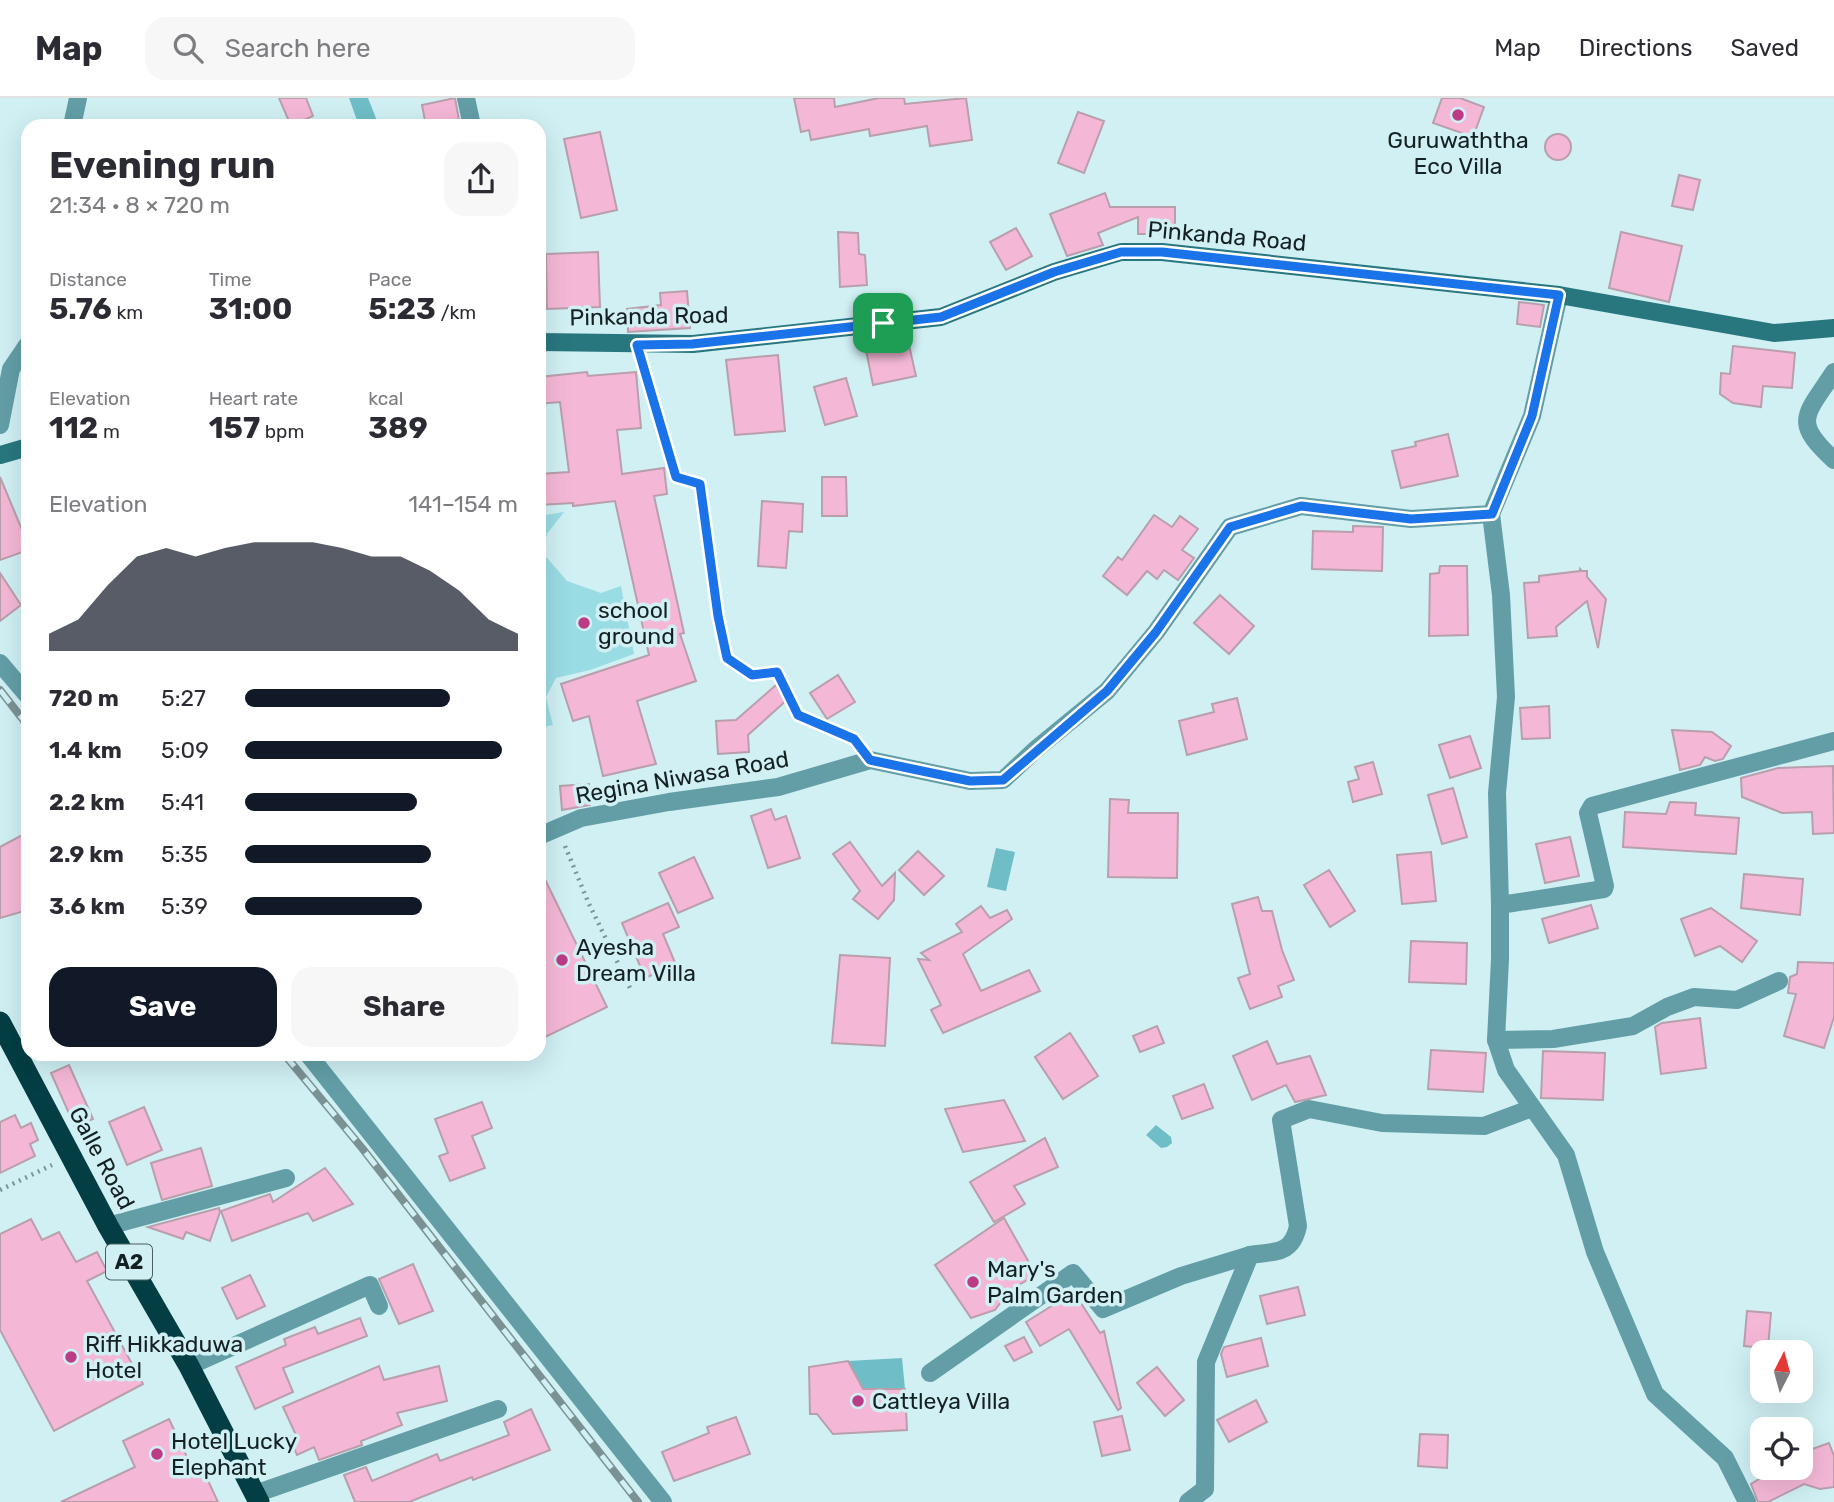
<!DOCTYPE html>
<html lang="en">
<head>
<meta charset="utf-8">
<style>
  :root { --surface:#fff; --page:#f7f7f7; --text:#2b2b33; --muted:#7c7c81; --line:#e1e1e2; --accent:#111827 }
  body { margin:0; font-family:Rubik,sans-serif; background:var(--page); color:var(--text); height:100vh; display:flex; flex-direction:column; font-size:26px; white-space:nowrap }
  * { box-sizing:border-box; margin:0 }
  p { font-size:23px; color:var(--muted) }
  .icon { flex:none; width:38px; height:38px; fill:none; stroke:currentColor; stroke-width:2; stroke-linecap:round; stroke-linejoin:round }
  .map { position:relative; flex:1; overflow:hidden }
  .sheet { position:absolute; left:21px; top:21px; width:525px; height:942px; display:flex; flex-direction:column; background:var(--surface); border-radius:21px; box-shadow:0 7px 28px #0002 }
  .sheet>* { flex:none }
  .needle { width:46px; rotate:6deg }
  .buttons { position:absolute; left:1750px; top:1242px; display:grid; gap:14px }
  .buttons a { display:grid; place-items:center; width:63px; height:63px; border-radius:14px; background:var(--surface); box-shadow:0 7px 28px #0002; font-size:35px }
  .pin { position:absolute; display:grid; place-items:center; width:60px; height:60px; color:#fff; margin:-30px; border-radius:14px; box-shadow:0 4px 10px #0006 }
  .round { display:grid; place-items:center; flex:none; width:74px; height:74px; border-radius:21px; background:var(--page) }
  .head { display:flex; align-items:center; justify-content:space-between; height:119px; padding:0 28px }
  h1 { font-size:38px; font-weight:700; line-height:52px }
  .figures { display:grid; grid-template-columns:repeat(3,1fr); gap:10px; height:119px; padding:7px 28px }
  .figures div { display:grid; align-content:center }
  .figures b { font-size:30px; font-weight:700 }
  .figures small { font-size:19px; font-weight:400 }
  .figures p { font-size:19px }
  .chart { height:196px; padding:14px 28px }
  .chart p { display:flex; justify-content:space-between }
  .chart svg { width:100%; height:126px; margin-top:7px; fill:var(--accent); opacity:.7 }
  .action { display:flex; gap:14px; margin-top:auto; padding:14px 28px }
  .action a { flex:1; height:80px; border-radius:21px; background:var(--accent); color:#fff; font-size:28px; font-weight:700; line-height:80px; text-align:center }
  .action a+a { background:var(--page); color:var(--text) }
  ul { padding:0 28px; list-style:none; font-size:23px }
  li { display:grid; grid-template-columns:112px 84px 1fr; align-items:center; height:52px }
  li i { height:18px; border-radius:9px; background:var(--accent) }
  header { display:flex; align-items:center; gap:42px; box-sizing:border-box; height:98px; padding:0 35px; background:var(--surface); border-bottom:2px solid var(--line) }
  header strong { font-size:33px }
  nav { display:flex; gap:38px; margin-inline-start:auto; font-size:24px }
  .search { width:490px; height:63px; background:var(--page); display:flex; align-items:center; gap:18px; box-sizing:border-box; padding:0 24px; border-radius:21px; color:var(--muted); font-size:26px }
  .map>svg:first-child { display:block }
  .green { fill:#9adce4 }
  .water { fill:#6fbec7 }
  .building { fill:#f4b8d6; stroke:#b99fab; stroke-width:2 }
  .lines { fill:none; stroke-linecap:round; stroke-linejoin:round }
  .path { stroke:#7e9598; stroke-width:4.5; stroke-dasharray:2 5; stroke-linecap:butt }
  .street { stroke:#639ea6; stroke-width:18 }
  .secondary { stroke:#28777f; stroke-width:18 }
  .highway { stroke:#023e44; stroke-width:21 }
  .rail-casing { stroke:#7b9295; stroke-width:8 }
  .rail { stroke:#d0f0f4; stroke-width:5; stroke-dasharray:16; stroke-linecap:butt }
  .route-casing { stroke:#fff; stroke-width:14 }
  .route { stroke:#1a73e8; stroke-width:9 }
  .poi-dot { fill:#bb3b87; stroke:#d0f0f4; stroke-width:2.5 }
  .labels { text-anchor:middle; stroke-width:7; stroke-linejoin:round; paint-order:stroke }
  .shield { fill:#d0f0f4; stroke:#4c5e61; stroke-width:2 }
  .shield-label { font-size:21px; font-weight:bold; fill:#142022 }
  .poi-label { font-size:23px; fill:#142022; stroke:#d0f0f4; text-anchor:start }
  .street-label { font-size:23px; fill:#142022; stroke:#d0f0f4 }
</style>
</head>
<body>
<header>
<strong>Map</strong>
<div class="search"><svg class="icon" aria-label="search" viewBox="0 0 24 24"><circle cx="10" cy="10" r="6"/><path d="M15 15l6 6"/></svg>Search here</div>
<nav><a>Map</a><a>Directions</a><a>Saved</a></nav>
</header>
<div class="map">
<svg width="1834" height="1404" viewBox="0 0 1834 1404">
  <rect width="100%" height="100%" fill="#d0f0f4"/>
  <!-- green -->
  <path class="green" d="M564,414L547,436L542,454L567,483L601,495L621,488L634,556L590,572L556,580L546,599L553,627L539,630V418Z"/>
  <!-- water -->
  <g class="water">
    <path d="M349,0H368L379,28H359Z"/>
    <path d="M996,750L1015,754L1006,793L987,789Z"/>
    <path d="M1156,1027L1171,1039L1172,1045L1167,1049L1161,1050L1146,1037Z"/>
    <path d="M902,1260L905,1291H863L848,1263Z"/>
  </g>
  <!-- building -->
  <g class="building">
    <path d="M279,0H306L313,18L291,28Z"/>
    <path d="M455,0L460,28H426L422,7Z"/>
    <path d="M794,0H834L835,9L879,0H904L905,6L966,0L972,42L930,48L927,28L870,38L869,31L811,42L809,32L801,34Z"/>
    <path d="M1442,0H1460L1484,9L1473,39L1433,25Z"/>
    <path d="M1078,14L1104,23L1084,75L1058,65Z"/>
    <path d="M600,34L617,112L581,120L564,41Z"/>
    <circle cx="1558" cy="49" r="13"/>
    <path d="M1679,77L1700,82L1693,112L1672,108Z"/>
    <path d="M1105,95L1110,109H1175V136H1138V119L1098,135L1103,147L1067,158L1050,116Z"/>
    <path d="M1016,130L1032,158L1006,172L990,144Z"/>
    <path d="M838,134L858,135L859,156L865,157L867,187L840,189Z"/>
    <path d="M1621,134L1682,148L1669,204L1609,190Z"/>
    <path d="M598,154L600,209L547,211L546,156Z"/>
    <path d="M687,193L690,230L628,234L627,211L661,207L660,195Z"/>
    <path d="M1519,204L1544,207L1540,229L1517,226Z"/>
    <path d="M886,238L888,247L908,243L916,278L873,287L864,242Z"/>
    <path d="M1733,248L1795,255L1792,290L1763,288L1761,309L1733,305L1720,296L1721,275L1730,276Z"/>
    <path d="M778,257L785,333L735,337L726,262Z"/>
    <path d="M587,274L588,278L636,274L641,330L617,332L622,376L664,370L667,396L654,398L684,535L680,536L696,583L637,603L656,666L603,678L589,618L573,623L561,586L649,557L615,403L573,408V405L539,407V376L569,374L560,304L539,306V279Z"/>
    <path d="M846,280L857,318L825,327L814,289Z"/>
    <path d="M1448,336L1458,378L1401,390L1392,353L1416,348L1415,344Z"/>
    <path d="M0,379L28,446V452L0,462Z"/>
    <path d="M822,379H846L847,418H822Z"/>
    <path d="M762,403L803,406L802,434L789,433L786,470L758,468Z"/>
    <path d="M1154,417L1172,429L1180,418L1198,431L1182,452L1194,460L1178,482L1164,472L1157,481L1147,473L1127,497L1103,478L1118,459L1122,462Z"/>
    <path d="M1353,428L1383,429L1382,473L1312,471L1313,433L1353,434Z"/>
    <path d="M1440,468H1467L1468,537L1429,538L1430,476L1439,475Z"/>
    <path d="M1580,471L1582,473H1587V479L1606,501L1598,550L1587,503L1556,529L1557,538L1528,540L1524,485L1539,484V478L1580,473Z"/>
    <path d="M0,475L21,507L0,523Z"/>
    <path d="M1220,497L1254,528L1229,556L1194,525Z"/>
    <path d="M838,577L855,604L827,621L810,595Z"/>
    <path d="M776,587L788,601L748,637L749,654L718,656L716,623L736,622Z"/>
    <path d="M1237,600L1247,641L1187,657L1179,623L1214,614L1212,606Z"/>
    <path d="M1549,608L1550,640L1522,641L1520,610Z"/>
    <path d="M1672,632L1712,634L1731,648L1723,661L1715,663L1705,659L1700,667L1680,672Z"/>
    <path d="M1470,638L1481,670L1450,680L1439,647Z"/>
    <path d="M1373,664L1382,696L1353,704L1348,684L1359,681L1355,669Z"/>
    <path d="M1833,668L1834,735L1813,736L1812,714L1782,715L1742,699L1741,680L1778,670Z"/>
    <path d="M589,686L590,707L562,712L560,688Z"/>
    <path d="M1453,690L1467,739L1442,746L1428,697Z"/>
    <path d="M1110,701L1129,702L1128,715H1178L1177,780L1108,779Z"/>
    <path d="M1670,704L1696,705L1695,717L1739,720L1736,756L1623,749L1625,714L1666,716Z"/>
    <path d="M771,711L775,722L786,718L800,760L768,770L751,718Z"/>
    <path d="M28,734V812L0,820V749Z"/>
    <path d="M1570,739L1579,778L1545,785L1536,746Z"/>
    <path d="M850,744L882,788L895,775L894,802L878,821L853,801L860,793L833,756Z"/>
    <path d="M918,753L944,778L924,797L899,772Z"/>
    <path d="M1431,754L1436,803L1402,806L1397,757Z"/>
    <path d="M694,759L713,800L678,815L659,775Z"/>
    <path d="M539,769L607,909L539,942Z"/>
    <path d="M1329,772L1355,813L1330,829L1304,787Z"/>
    <path d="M1744,776L1803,781L1800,817L1741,810Z"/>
    <path d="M1258,799L1262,813H1272L1282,852L1294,882L1278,888L1282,899L1250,911L1238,880L1250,876L1232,806Z"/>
    <path d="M668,805L679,829L663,836L676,867L645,880L622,825Z"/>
    <path d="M1591,807L1598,830L1549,845L1542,821Z"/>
    <path d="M981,808L990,820L1007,812L1012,821L963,856L981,893L1029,872L1040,893L943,935L931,912L941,907L918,861L929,862L921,855L962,834L956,826Z"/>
    <path d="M1711,810L1757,843L1742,864L1720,848L1695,858L1681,821Z"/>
    <path d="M1411,843L1467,845L1466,886L1409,884Z"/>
    <path d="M840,857L890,860L885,948L832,945Z"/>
    <path d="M1798,864L1834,865V919L1824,950L1784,938L1796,896L1788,895L1790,879L1797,876Z"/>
    <path d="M1700,920L1706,970L1661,976L1655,929L1662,925Z"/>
    <path d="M1157,928L1164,945L1140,954L1133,938Z"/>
    <path d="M1070,935L1098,978L1063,1001L1035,959Z"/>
    <path d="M1267,943L1277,966L1310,958L1326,997L1295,1004L1286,987L1252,1002L1233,958Z"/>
    <path d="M1431,952L1486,955L1483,994L1428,991Z"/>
    <path d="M1543,953L1605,955L1603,1002L1541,1000Z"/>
    <path d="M69,967L93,1021L75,1029L51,975Z"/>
    <path d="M1204,986L1213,1010L1182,1021L1173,998Z"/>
    <path d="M1004,1002L1025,1043L963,1054L945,1011Z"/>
    <path d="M482,1004L492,1030L472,1038L485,1070L450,1083L439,1058L448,1055L435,1021Z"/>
    <path d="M144,1009L162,1052L127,1067L109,1024Z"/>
    <path d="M15,1017L21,1030L31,1025L38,1042L30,1046L35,1058L0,1075V1024Z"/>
    <path d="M1045,1040L1058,1069L1014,1088L1025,1106L994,1124L970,1084Z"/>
    <path d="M201,1050L212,1088L162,1102L151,1065Z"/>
    <path d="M325,1070L353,1106L313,1123L308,1115L232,1143L221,1113L270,1096L273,1104Z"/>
    <path d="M219,1110L220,1114L210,1143L186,1134L183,1141L148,1129Z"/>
    <path d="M1004,1120L1036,1177L1010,1192L995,1212L971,1220L935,1167Z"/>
    <path d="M31,1121L42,1142L59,1134L76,1164L97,1154L107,1173L87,1183L143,1286L54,1333L0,1232V1136Z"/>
    <path d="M413,1166L433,1213L399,1226L379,1181Z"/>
    <path d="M250,1177L265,1208L237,1221L222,1190Z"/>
    <path d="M1298,1189L1305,1217L1267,1226L1260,1198Z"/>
    <path d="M1074,1194L1100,1235L1104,1233L1121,1310L1118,1312L1069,1231L1040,1248L1026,1224Z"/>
    <path d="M1747,1213L1771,1215L1768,1250L1744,1248Z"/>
    <path d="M360,1220L367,1238L283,1270L293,1294L255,1311L236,1269L286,1247L284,1241L315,1229L318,1236Z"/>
    <path d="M1024,1239L1032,1254L1014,1263L1005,1248Z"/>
    <path d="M1261,1240L1268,1268L1227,1279L1221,1256L1224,1249Z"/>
    <path d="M848,1263L863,1291H905L907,1332L833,1336L817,1316H810L809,1269Z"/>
    <path d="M379,1268L384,1282L439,1268L447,1303L397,1315L402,1327L361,1343L362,1347L319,1362L314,1349L297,1357L289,1339L296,1337L283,1309Z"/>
    <path d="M1157,1269L1184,1302L1165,1318L1137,1285Z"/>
    <path d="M1256,1302L1267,1324L1229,1344L1217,1322Z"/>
    <path d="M531,1311L550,1352L473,1382L472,1379L409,1404H355L344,1377L366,1369L372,1383L437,1356L440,1363L509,1337L504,1324Z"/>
    <path d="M1122,1318L1130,1352L1102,1358L1094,1324Z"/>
    <path d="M736,1319L750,1356L674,1383L662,1354L709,1335L707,1329Z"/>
    <path d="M169,1321L197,1380L205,1376L218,1404H61L135,1369L123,1343Z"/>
    <path d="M1420,1336L1448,1337L1447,1370L1418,1368Z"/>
    <path d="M1829,1345L1834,1358V1389L1820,1391L1804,1386L1768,1404H1758L1751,1386L1769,1375L1801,1381V1355Z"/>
  </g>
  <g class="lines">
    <!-- path -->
    <g class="path">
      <path d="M642,264L676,379L700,386L718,518L727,560L752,577L777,574L798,616L854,641L858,647"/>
      <path d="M565,748L589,806L632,894"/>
      <path d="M0,1092L52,1067"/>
    </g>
    <!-- street -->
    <g class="street">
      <path d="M466,0L472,28"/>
      <path d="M72,28L78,0"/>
      <path d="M1834,274C1806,317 1791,323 1834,362"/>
      <path d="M0,327L11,271L28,246"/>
      <path d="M1491,416L1501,497L1506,599L1497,695L1500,807"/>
      <path d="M0,565L28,598"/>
      <path d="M539,738L581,720L669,704L778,689L870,662L970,683L1003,682L1035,652L1107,593L1156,534L1230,429L1301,408L1411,421L1491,416L1532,318L1559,197"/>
      <path d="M1496,942L1553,941L1633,928L1667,909L1694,899L1737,902L1779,883"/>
      <path d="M308,956L663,1404"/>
      <path d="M108,1128L286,1080"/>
      <path d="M189,1268L370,1187L379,1208"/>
      <path d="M930,1275L1073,1175L1103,1211L1181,1178L1250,1157"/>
      <path d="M255,1396L498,1311"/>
      <path d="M1188,1404L1205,1391L1206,1264L1250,1157C1275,1153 1292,1157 1298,1128L1281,1022L1309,1011L1382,1025L1484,1028L1532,1010"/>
      <path d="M1747,1404L1725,1360L1655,1296L1595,1154L1566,1057L1506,972L1496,942L1500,861V807L1604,791L1605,788L1588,715L1592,708L1834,643"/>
    </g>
    <!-- secondary -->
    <g class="secondary">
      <path d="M539,244L693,246L941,219L1054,174L1121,154H1162L1559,197L1774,235L1834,230"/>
      <path d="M0,357L28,349"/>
    </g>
    <!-- highway -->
    <path class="highway" d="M0,924L108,1128L189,1268L259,1404"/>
    <defs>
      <g id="rail">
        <path d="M0,592L28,628"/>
        <path d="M284,956L362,1050L638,1404"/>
      </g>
    </defs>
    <!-- rail casing -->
    <use href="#rail" class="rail-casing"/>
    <!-- rail -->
    <use href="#rail" class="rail"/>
  </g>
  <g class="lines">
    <defs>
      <path id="route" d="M1121,154H1162L1559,197L1532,318L1492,416L1411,421L1301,408L1230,429L1156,534L1107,593L1003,682L970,683L870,662L854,641L798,617L777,574L752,577L727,560L718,518L700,386L676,379L637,247L692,246L941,219L1054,174Z"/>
    </defs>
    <!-- route casing -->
    <use href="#route" class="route-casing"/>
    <!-- route -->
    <use href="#route" class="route"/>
  </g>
  <!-- markers -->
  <g class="poi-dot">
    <circle cx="1458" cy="17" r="7"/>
    <circle cx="584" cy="525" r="7"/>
    <circle cx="562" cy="862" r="7"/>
    <circle cx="973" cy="1184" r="7"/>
    <circle cx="71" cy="1259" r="7"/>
    <circle cx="858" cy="1303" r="7"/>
    <circle cx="157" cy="1356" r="7"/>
  </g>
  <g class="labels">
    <!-- shield labels -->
    <rect class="shield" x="106" y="1146.5" width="46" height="35" rx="5"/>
    <g class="shield-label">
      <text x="129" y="1171">A2</text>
    </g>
    <!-- poi labels -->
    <g class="poi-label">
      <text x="1458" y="50" text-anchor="middle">Guruwaththa<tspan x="1458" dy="26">Eco Villa</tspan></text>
      <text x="598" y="520">school<tspan x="598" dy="26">ground</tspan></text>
      <text x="576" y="857">Ayesha<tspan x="576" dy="26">Dream Villa</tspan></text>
      <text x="987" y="1179">Mary's<tspan x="987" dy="26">Palm Garden</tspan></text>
      <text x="85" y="1254">Riff Hikkaduwa<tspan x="85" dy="26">Hotel</tspan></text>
      <text x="872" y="1311">Cattleya Villa</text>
      <text x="171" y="1351">Hotel Lucky<tspan x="171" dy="26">Elephant</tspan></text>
    </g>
    <!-- street labels -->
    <g class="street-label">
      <text transform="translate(1227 138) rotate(5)" y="8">Pinkanda Road</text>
      <text transform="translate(649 218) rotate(-1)" y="8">Pinkanda Road</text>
      <text transform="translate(682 679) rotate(-10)" y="8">Regina Niwasa Road</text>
      <text transform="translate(102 1060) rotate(62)" y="8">Galle Road</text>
    </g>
  </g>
</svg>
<div class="buttons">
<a><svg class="needle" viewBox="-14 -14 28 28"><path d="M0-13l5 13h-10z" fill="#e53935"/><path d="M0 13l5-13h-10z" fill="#7c7c81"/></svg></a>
<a><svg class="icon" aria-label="locate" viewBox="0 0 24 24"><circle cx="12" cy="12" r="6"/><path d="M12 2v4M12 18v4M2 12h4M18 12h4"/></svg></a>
</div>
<div class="pin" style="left:883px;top:225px;background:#1e9e55"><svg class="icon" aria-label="arrive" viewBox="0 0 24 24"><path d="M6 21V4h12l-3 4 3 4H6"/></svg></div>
<section class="sheet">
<div class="head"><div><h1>Evening run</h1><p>21:34 · 8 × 720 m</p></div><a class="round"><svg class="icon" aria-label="share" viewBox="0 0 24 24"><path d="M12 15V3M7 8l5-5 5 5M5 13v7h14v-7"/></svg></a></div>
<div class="figures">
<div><p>Distance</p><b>5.76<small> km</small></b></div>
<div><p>Time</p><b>31:00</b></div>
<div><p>Pace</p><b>5:23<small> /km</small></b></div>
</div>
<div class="figures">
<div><p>Elevation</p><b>112<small> m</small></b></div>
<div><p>Heart rate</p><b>157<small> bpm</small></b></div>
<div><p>kcal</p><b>389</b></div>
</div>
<div class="chart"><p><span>Elevation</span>141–154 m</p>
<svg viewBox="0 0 160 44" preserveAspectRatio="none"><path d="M0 44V38L10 33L20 21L30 11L40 8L50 11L60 8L70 6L80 6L90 6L100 8L110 11L120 11L130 16L140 23L150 33L160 38V44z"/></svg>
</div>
<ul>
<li><b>720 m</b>5:27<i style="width:75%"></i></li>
<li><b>1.4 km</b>5:09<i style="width:94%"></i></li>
<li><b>2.2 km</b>5:41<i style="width:63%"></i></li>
<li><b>2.9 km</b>5:35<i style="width:68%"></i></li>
<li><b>3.6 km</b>5:39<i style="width:65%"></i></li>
</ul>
<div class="action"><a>Save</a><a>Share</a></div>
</section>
</div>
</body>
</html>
